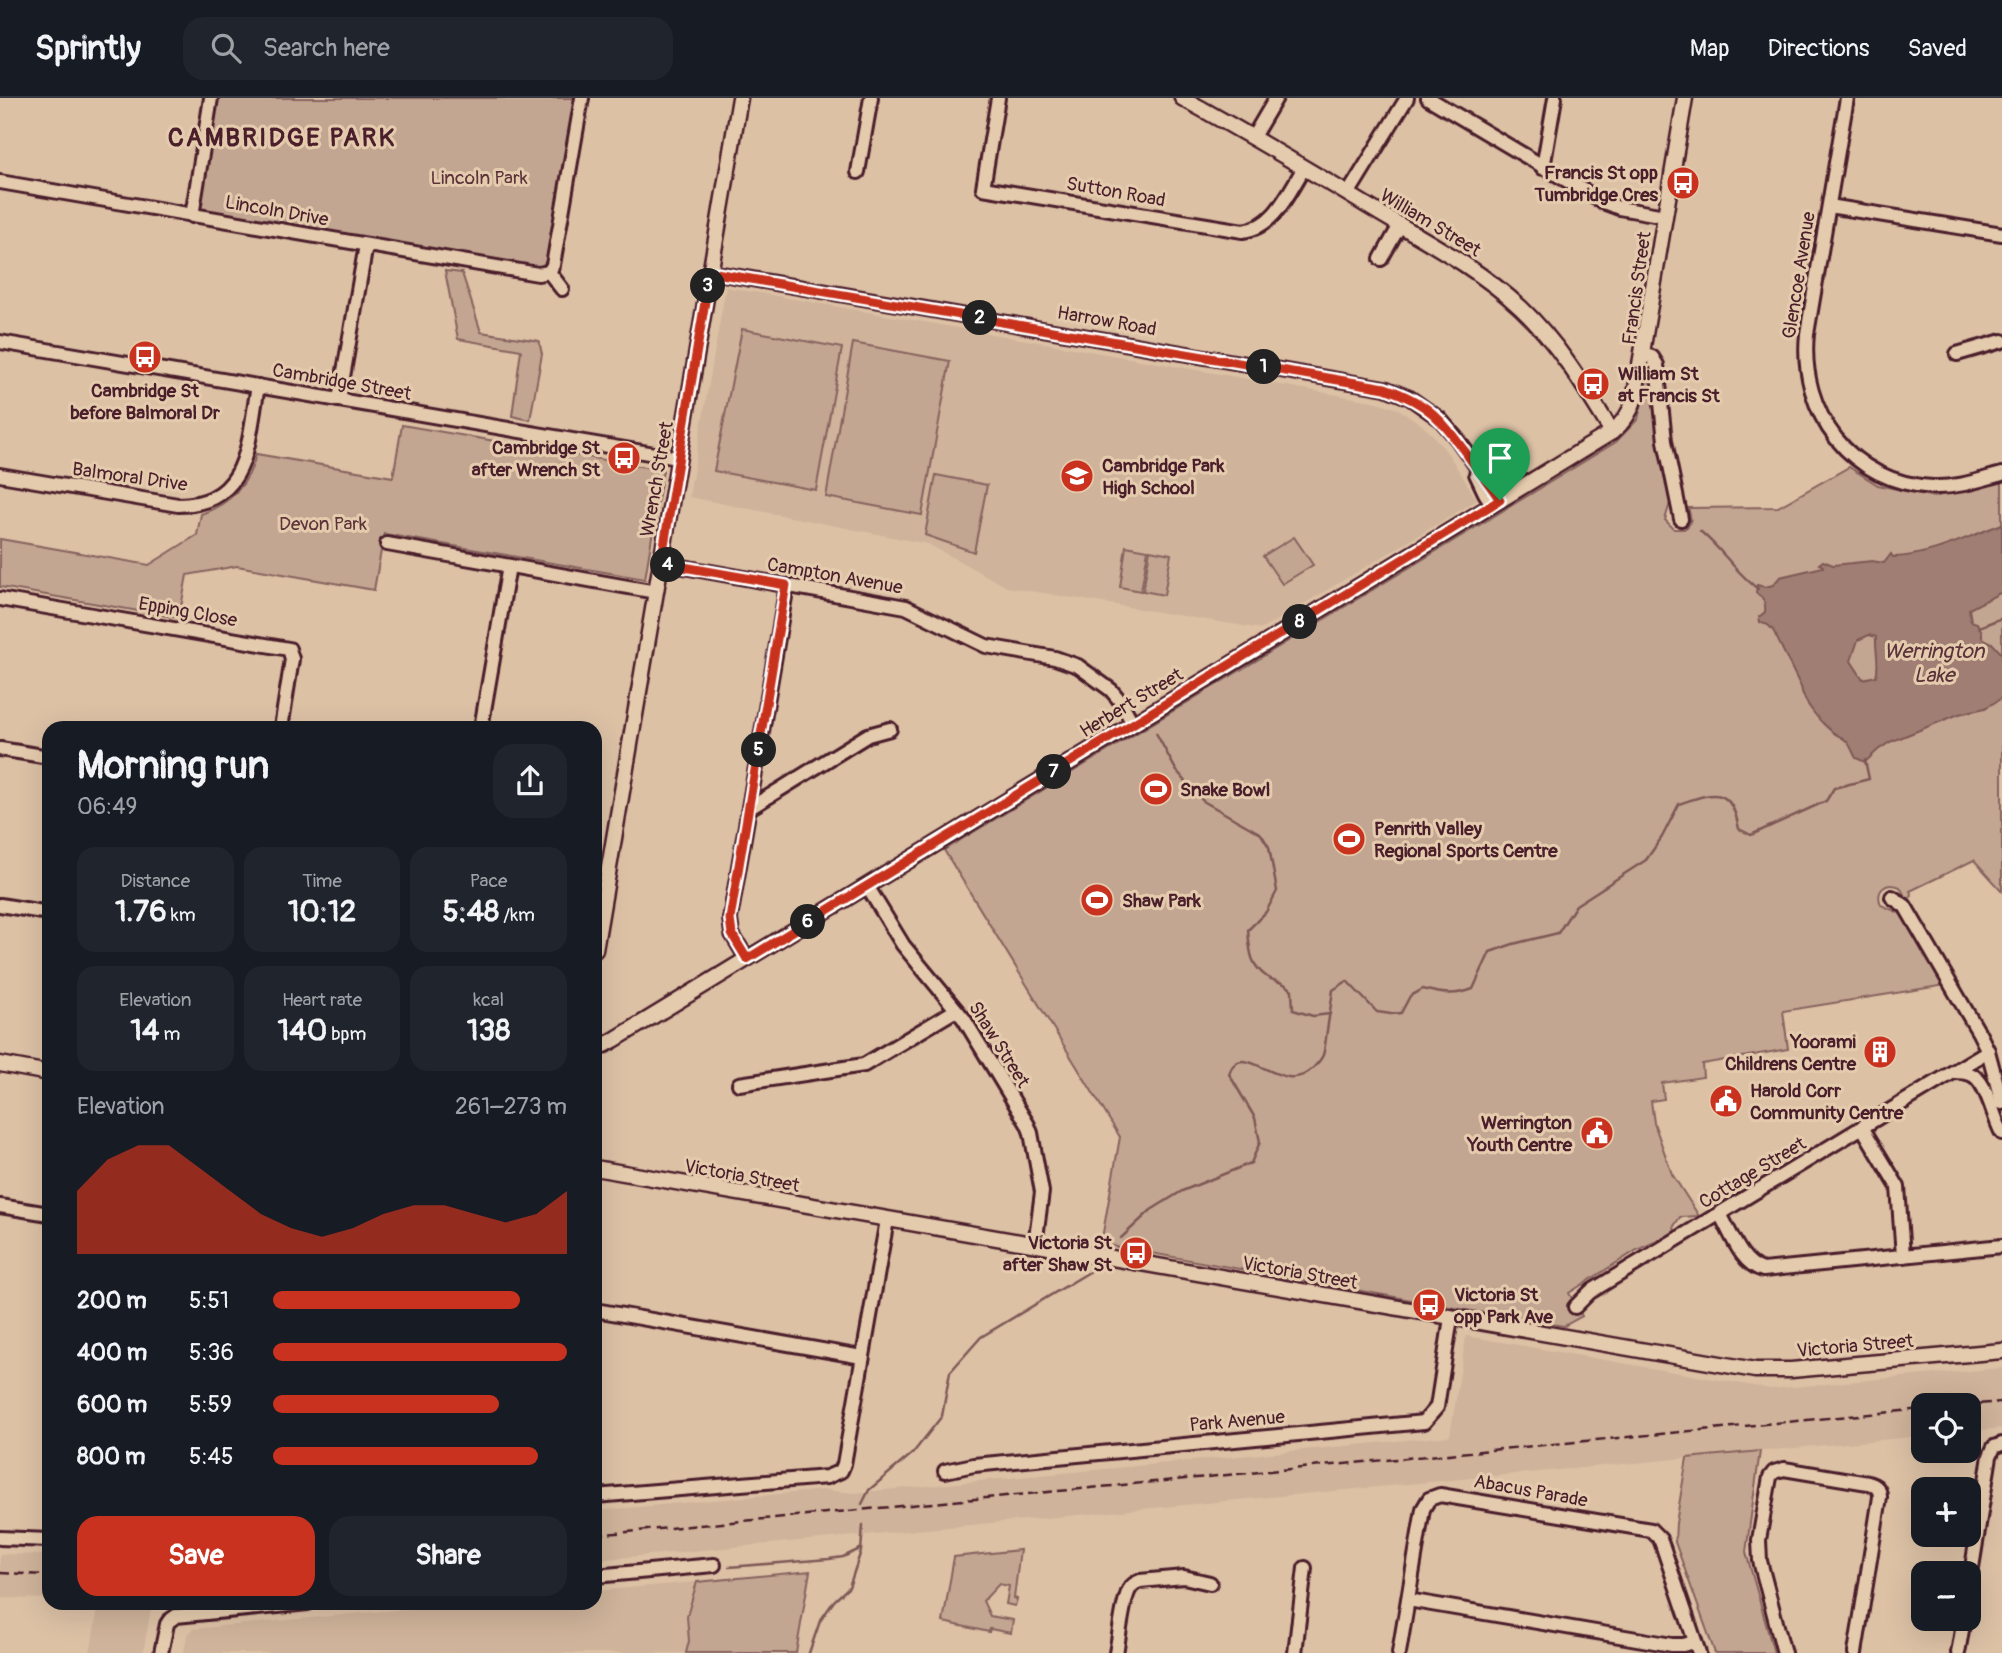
<!DOCTYPE html>
<html lang="en">
<head>
<meta charset="utf-8">
<style>
  :root { --surface:#171b24; --page:#20242c; --text:#f1f3f6; --muted:#9ea1a6; --line:#363941; --accent:#c8321e }
  body { margin:0; font-family:Pangolin,sans-serif; background:var(--page); color:var(--text); height:100vh; display:flex; flex-direction:column; font-size:26px; white-space:nowrap }
  * { box-sizing:border-box; margin:0 }
  p { font-size:23px; color:var(--muted) }
  .icon { flex:none; width:38px; height:38px; fill:none; stroke:currentColor; stroke-width:2; stroke-linecap:round; stroke-linejoin:round }
  .map { position:relative; flex:1; overflow:hidden }
  .panel { position:absolute; left:42px; top:623px; width:560px; height:889px; display:flex; flex-direction:column; background:var(--surface); border-radius:21px; box-shadow:0 7px 28px #0002 }
  .panel>* { flex:none }
  .fabs { position:absolute; left:1911px; top:1295px; display:grid; gap:14px }
  .fabs a { display:grid; place-items:center; width:70px; height:70px; border-radius:14px; background:var(--surface); box-shadow:0 7px 28px #0002; font-size:35px }
  .pin { position:absolute; display:grid; place-items:center; width:60px; height:60px; color:#fff; margin:-72px -30px; border-radius:50% 50% 50% 0; rotate:-45deg; box-shadow:0 0 7px #0007 }
  .pin .icon { rotate:45deg }
  .km { position:absolute; width:35px; height:35px; margin:-18px; border-radius:50%; background:#222; color:#fff; font-size:19px; line-height:35px; text-align:center }
  .round { display:grid; place-items:center; flex:none; width:74px; height:74px; border-radius:21px; background:var(--page) }
  .summary { display:flex; align-items:center; justify-content:space-between; height:119px; padding:0 35px }
  h1 { font-size:38px; font-weight:700; line-height:52px }
  .figures { display:grid; grid-template-columns:repeat(3,1fr); gap:10px; height:119px; padding:7px 35px }
  .figures div { display:grid; align-content:center; border-radius:18px; background:var(--page); text-align:center }
  .figures b { font-size:30px; font-weight:700 }
  .figures small { font-size:19px; font-weight:400 }
  .figures p { font-size:19px }
  .chart { height:196px; padding:14px 35px }
  .chart p { display:flex; justify-content:space-between }
  .chart svg { width:100%; height:126px; margin-top:7px; fill:var(--accent); opacity:.7 }
  .action { display:flex; gap:14px; margin-top:auto; padding:14px 35px }
  .action a { flex:1; height:80px; border-radius:21px; background:var(--accent); color:#fff; font-size:28px; font-weight:700; line-height:80px; text-align:center }
  .action a+a { background:var(--page); color:var(--text) }
  ul { padding:0 35px; list-style:none; font-size:23px }
  li { display:grid; grid-template-columns:112px 84px 1fr; align-items:center; height:52px }
  li i { height:18px; border-radius:9px; background:var(--accent) }
  header { display:flex; align-items:center; gap:42px; box-sizing:border-box; height:98px; padding:0 35px; background:var(--surface); border-bottom:2px solid var(--line) }
  header strong { font-size:33px }
  nav { display:flex; gap:38px; margin-inline-start:auto; font-size:24px }
  .search { width:490px; height:63px; background:var(--page); display:flex; align-items:center; gap:18px; box-sizing:border-box; padding:0 24px; border-radius:21px; color:var(--muted); font-size:26px }
  .map>svg:first-child { display:block }
  .built { fill:#cfb39a }
  .green { fill:#c3a691; stroke:#86625e; stroke-width:2 }
  .water { fill:#a07e73; stroke:#7e5856; stroke-width:2; fill-rule:evenodd }
  .lines { fill:none; stroke-linecap:round; stroke-linejoin:round }
  .stream { stroke:#7e5856; stroke-width:2.5 }
  .minor-casing { stroke:#4a1f2b; stroke-width:18 }
  .tertiary-casing { stroke:#4a1f2b; stroke-width:19 }
  .minor { stroke:#e5cbad; stroke-width:12 }
  .tertiary { stroke:#e5cbad; stroke-width:14 }
  .rail { stroke:#4a1f2b; stroke-width:2.5; stroke-dasharray:10 5; stroke-linecap:butt }
  .route-casing { stroke:#fff; stroke-width:14 }
  .route { stroke:#c8321e; stroke-width:9 }
  .labels { text-anchor:middle; stroke-width:6; stroke-linejoin:round; paint-order:stroke }
  .poi-label { font-size:19px; font-weight:bold; fill:#4a1f2b; stroke:#e5cbad; text-anchor:start }
  .park-label { font-size:19px; fill:#5c333a; stroke:#e5cbad }
  .street-label { font-size:19px; fill:#4a1f2b; stroke:#e5cbad }
  .water-label { font-size:21px; font-style:italic; fill:#5b3239; stroke:#e5cbad }
  .district-label { font-size:26px; font-weight:bold; letter-spacing:2px; fill:#4a1f2b; stroke:#e5cbad }
</style>
</head>
<body>
<header>
<strong>Sprintly</strong>
<div class="search"><svg class="icon" aria-label="search" viewBox="0 0 24 24"><circle cx="10" cy="10" r="6"/><path d="M15 15l6 6"/></svg>Search here</div>
<nav><a>Map</a><a>Directions</a><a>Saved</a></nav>
</header>
<div class="map">
<svg width="2002" height="1555" viewBox="0 0 2002 1555">
  <rect width="100%" height="100%" fill="#dcc1a5"/>
  <filter id="ink" filterUnits="userSpaceOnUse"><feTurbulence type="fractalNoise" baseFrequency=".0143" numOctaves="2"/><feDisplacementMap in="SourceGraphic" scale="14" xChannelSelector="R" yChannelSelector="G"/><feConvolveMatrix kernelMatrix="1 2 1 2 8 2 1 2 1" color-interpolation-filters="sRGB"/></filter>
  <g filter="url(#ink)">
    <!-- built -->
    <g class="built">
      <path d="M726,189L1377,304L1398,311L1418,324L1431,335L1449,357L1477,402L1262,531L1007,489L928,446L689,399Z"/>
      <path d="M1466,1238L1771,1291L2002,1270V1330L1969,1333V1307H1923V1338L595,1462V1413L825,1392L854,1395L1450,1338Z"/>
      <path d="M0,1456L49,1457V1501L0,1500Z"/>
      <path d="M697,1484L687,1518L689,1543L686,1555H184L187,1537L193,1531L470,1505H595V1493Z"/>
      <path d="M99,1505H152L143,1555H90Z"/>
    </g>
    <!-- green -->
    <g class="green">
      <path d="M217,0H576L549,160L542,168L532,169L204,114L199,108Z"/>
      <path d="M445,173L462,175L481,234L539,243L542,256L530,322L512,318L521,252L458,241Z"/>
      <path d="M742,231L842,250L816,392L714,373Z"/>
      <path d="M853,245L950,263L922,417L826,399Z"/>
      <path d="M1651,267L1656,322L1672,398L1665,422L1674,431H1684C1693,426 1691,419 1688,410L1778,409L1849,369L1878,387L1934,399L2002,381V793L1974,762L1910,793L1912,798L1907,802L1900,789C1886,783 1875,792 1881,807L1902,816L1946,887L1783,913L1788,951L1702,966L1703,979L1662,985L1664,1001L1651,1003L1654,1025L1672,1076L1699,1118L1680,1119L1674,1128L1675,1135L1637,1152L1569,1195L1582,1218L1564,1228L1522,1222L1101,1146L1120,1039L944,752L1616,344L1638,321Z"/>
      <path d="M402,327L663,372L645,481L384,436L374,492L237,468L187,477L179,520L0,489V441L149,467L197,437L201,416C230,406 249,386 256,356L393,379Z"/>
      <path d="M936,377L987,387L974,454L925,437Z"/>
      <path d="M1294,439L1313,467L1282,486L1263,458Z"/>
      <path d="M1126,448L1148,452L1141,493L1120,489Z"/>
      <path d="M1150,452L1171,456L1164,497L1143,493Z"/>
      <path d="M1760,1353L1746,1454L1774,1555H1715L1675,1444L1676,1425L1687,1360Z"/>
      <path d="M1020,1452L1014,1500L1017,1501L1015,1508L1006,1506L1009,1488L999,1486L983,1503L990,1518L1013,1522L1011,1535L990,1531L989,1534L943,1524L954,1459Z"/>
      <path d="M810,1473L796,1555H686L689,1543L687,1518L697,1484Z"/>
    </g>
    <!-- water -->
    <path class="water" d="M2002,426V494L1969,511L1971,523L1977,525L1982,534V540L1992,545L2002,556V600L1985,610L1959,616L1890,644L1878,652L1865,664L1856,660C1853,655 1851,649 1848,645C1844,639 1839,639 1834,635C1821,626 1803,604 1801,589L1773,532L1768,527L1760,524L1759,519L1765,514C1766,504 1764,500 1756,495L1757,487L1765,489L1773,487L1780,479L1823,469V468L1819,466L1823,463L1833,467L1872,463L1884,465L1891,456L1893,459C1930,458 1967,439 2002,426ZM1869,537L1876,539C1875,553 1880,566 1876,578L1863,581L1851,563L1858,542Z"/>
    <g class="lines">
      <!-- stream -->
      <g class="stream">
        <path d="M1700,433C1721,450 1736,475 1758,491"/>
        <path d="M1979,529L2002,520"/>
        <path d="M1156,635L1176,672L1203,703L1261,736L1269,749L1277,793L1266,814L1248,832C1250,852 1249,866 1267,879C1276,885 1281,881 1292,892L1293,912L1313,918L1330,916"/>
        <path d="M1121,1140L1151,1112L1182,1093L1251,1065L1260,1044L1255,1020L1229,976C1242,937 1282,1002 1313,970C1317,966 1321,962 1323,957C1325,951 1325,946 1326,940C1328,924 1331,908 1333,892L1347,883L1377,914L1391,916L1401,915L1410,898L1423,891C1441,896 1455,898 1473,891L1490,854L1513,846L1558,835L1576,807L1646,762L1662,739L1679,706C1714,694 1731,687 1739,731L1751,737L1826,703L1834,690L1869,681L1865,662"/>
        <path d="M862,1406L869,1392L913,1355L942,1318L950,1274L981,1239L1091,1173"/>
        <path d="M729,1469L829,1461L843,1459L860,1451"/>
        <path d="M809,1555L820,1523L834,1503L849,1489L861,1453L863,1427"/>
      </g>
      <defs>
        <g id="minor">
          <path d="M998,0L983,90L1243,133C1275,129 1288,95 1304,70"/>
          <path d="M1428,0L1603,104L1619,110L1665,118"/>
          <path d="M1847,0L1807,236C1799,315 1851,385 1933,389C1957,390 1979,382 2002,376"/>
          <path d="M1253,39L1276,0"/>
          <path d="M1543,70L1555,0"/>
          <path d="M858,74L871,0"/>
          <path d="M0,84L538,176L549,174"/>
          <path d="M1348,96L1407,0"/>
          <path d="M1829,108L2002,136"/>
          <path d="M192,118L211,0"/>
          <path d="M1381,161L1400,127"/>
          <path d="M549,174L553,167L556,150L582,0"/>
          <path d="M549,174L562,191"/>
          <path d="M711,174L1385,290L1410,300L1440,321L1458,342L1500,402"/>
          <path d="M0,244L678,360"/>
          <path d="M1642,256L1652,259L1657,267L1665,343L1681,421"/>
          <path d="M1957,256L2002,243"/>
          <path d="M339,302L366,147"/>
          <path d="M1476,376L1485,395L1492,406"/>
          <path d="M0,377L178,407C250,407 248,342 258,288"/>
          <path d="M387,446L656,494"/>
          <path d="M661,465L906,509L986,548L1055,560L1078,568L1111,592L1121,604L1133,626"/>
          <path d="M0,501L289,551L292,561L281,630"/>
          <path d="M481,630L509,468"/>
          <path d="M0,651L49,659"/>
          <path d="M750,710L868,637L890,631"/>
          <path d="M867,788L903,847L964,921L1028,1027L1031,1035L1042,1094L1035,1147"/>
          <path d="M1892,799L1905,808L1979,935L1988,953L2002,1005"/>
          <path d="M0,807L49,815"/>
          <path d="M747,861L732,836L730,821L787,487"/>
          <path d="M1953,974C1958,974 1965,974 1970,976C1987,981 1993,1020 2002,1035"/>
          <path d="M739,986L864,967L956,912"/>
          <path d="M1862,1029L1898,1089L1903,1158"/>
          <path d="M0,1108L49,1116"/>
          <path d="M1720,1116C1731,1135 1741,1166 1763,1172L2002,1148"/>
          <path d="M1575,1209L1590,1194L1636,1166L1988,953"/>
          <path d="M595,1212L862,1259"/>
          <path d="M945,1373L974,1367L1424,1324L1437,1309L1451,1220"/>
          <path d="M595,1398L827,1379L841,1373L844,1366L887,1122"/>
          <path d="M0,1440L49,1442"/>
          <path d="M595,1478L714,1467"/>
          <path d="M1969,1488L1990,1358L1994,1349L2002,1346"/>
          <path d="M1408,1502L1672,1547H1683L1695,1544"/>
          <path d="M161,1555L167,1526L169,1523L176,1518L308,1505"/>
          <path d="M1116,1555C1119,1541 1123,1498 1131,1489C1134,1485 1136,1485 1140,1483L1184,1479L1210,1485"/>
          <path d="M1295,1555L1305,1470"/>
          <path d="M1399,1555L1423,1411L1429,1401L1440,1397L1651,1432L1660,1441L1663,1449L1699,1555"/>
          <path d="M1784,1555L1760,1463L1759,1442L1770,1379L1774,1374L1784,1371L1868,1385C1876,1387 1880,1391 1880,1399L1855,1555"/>
          <path d="M1958,1555L1964,1521"/>
        </g>
        <g id="tertiary">
          <path d="M1182,0C1248,36 1312,74 1376,113C1426,143 1478,170 1521,210C1559,246 1585,290 1612,334"/>
          <path d="M595,852L740,0"/>
          <path d="M595,947H605L614,942L1612,334C1623,325 1630,316 1634,302L1685,0"/>
          <path d="M0,966L49,975"/>
          <path d="M595,1070L1755,1272H1791L2002,1253"/>
        </g>
      </defs>
      <!-- minor casing -->
      <use href="#minor" class="minor-casing"/>
      <!-- tertiary casing -->
      <use href="#tertiary" class="tertiary-casing"/>
      <!-- minor -->
      <use href="#minor" class="minor"/>
      <!-- tertiary -->
      <use href="#tertiary" class="tertiary"/>
      <!-- rail -->
      <g class="rail">
        <path d="M1965,1307L2002,1304"/>
        <path d="M595,1437L1923,1311"/>
        <path d="M0,1475L49,1477"/>
      </g>
    </g>
  </g>
  <g class="lines" filter="url(#ink)">
    <defs>
      <path id="route" d="M710,174L1385,290C1433,307 1442,323 1471,362C1481,375 1491,388 1500,402L747,861L732,836L730,821L786,487L661,465Z"/>
    </defs>
    <!-- route casing -->
    <use href="#route" class="route-casing"/>
    <!-- route -->
    <use href="#route" class="route"/>
  </g>
  <!-- icons -->
  <defs>
    <symbol id="bus-disc" viewBox="-11 -11 22 22"><circle r="9.5" fill="#c8321e" stroke="#e5cbad"/><path d="M-5-6H5V4H4V6H2V4H-2V6H-4V4H-5ZM-3.5-4V0h7V-4ZM-3.5 1.2v1.5H-2V1.2ZM2 1.2v1.5H3.5V1.2Z" fill="#fff"/></symbol>
    <symbol id="school-disc" viewBox="-11 -11 22 22"><circle r="9.5" fill="#c8321e" stroke="#e5cbad"/><path d="M0-5L7-2L0 1L-7-2ZM-4 1L0 2.5L4 1V4Q0 6-4 4Z" fill="#fff"/></symbol>
    <symbol id="stadium-disc" viewBox="-11 -11 22 22"><circle r="9.5" fill="#c8321e" stroke="#e5cbad"/><path d="M0-5a6.5 5 0 1 0 0 10a6.5 5 0 1 0 0-10ZM-3.5-1.8h7v3.6h-7Z" fill="#fff"/></symbol>
    <symbol id="building-disc" viewBox="-11 -11 22 22"><circle r="9.5" fill="#c8321e" stroke="#e5cbad"/><path d="M-4-6H4V6H1V3H-1V6H-4ZM-2.5-4.3h1.7v1.8h-1.7ZM.8-4.3h1.7v1.8H.8ZM-2.5-1h1.7V.8h-1.7ZM.8-1h1.7V.8H.8Z" fill="#fff"/></symbol>
    <symbol id="civic-disc" viewBox="-11 -11 22 22"><circle r="9.5" fill="#c8321e" stroke="#e5cbad"/><path d="M-.6-6.5H3V-4.5H.6V-3L4-1V1h2V6H-6V1h2V-1L-.6-3ZM-1.2 2.5V6h2.4V2.5Z" fill="#fff"/></symbol>
  </defs>
  <g fill-rule="evenodd">
    <use href="#bus-disc" x="1664" y="66" width="38" height="38"/>
    <use href="#bus-disc" x="126" y="240" width="38" height="38"/>
    <use href="#bus-disc" x="1574" y="267" width="38" height="38"/>
    <use href="#bus-disc" x="605" y="341" width="38" height="38"/>
    <use href="#school-disc" x="1058" y="359" width="38" height="38"/>
    <use href="#stadium-disc" x="1137" y="672" width="38" height="38"/>
    <use href="#stadium-disc" x="1330" y="722" width="38" height="38"/>
    <use href="#stadium-disc" x="1078" y="783" width="38" height="38"/>
    <use href="#building-disc" x="1861" y="935" width="38" height="38"/>
    <use href="#civic-disc" x="1707" y="984" width="38" height="38"/>
    <use href="#civic-disc" x="1578" y="1016" width="38" height="38"/>
    <use href="#bus-disc" x="1117" y="1136" width="38" height="38"/>
    <use href="#bus-disc" x="1410" y="1188" width="38" height="38"/>
  </g>
  <g class="labels">
    <!-- poi labels -->
    <g class="poi-label">
      <text x="1658" y="81" text-anchor="end">Francis St opp<tspan x="1658" dy="22">Tumbridge Cres</tspan></text>
      <text x="1618" y="282">William St<tspan x="1618" dy="22">at Francis St</tspan></text>
      <text x="145" y="299" text-anchor="middle">Cambridge St<tspan x="145" dy="22">before Balmoral Dr</tspan></text>
      <text x="600" y="356" text-anchor="end">Cambridge St<tspan x="600" dy="22">after Wrench St</tspan></text>
      <text x="1102" y="374">Cambridge Park<tspan x="1102" dy="22">High School</tspan></text>
      <text x="1180" y="698">Snake Bowl</text>
      <text x="1374" y="737">Penrith Valley<tspan x="1374" dy="22">Regional Sports Centre</tspan></text>
      <text x="1122" y="809">Shaw Park</text>
      <text x="1856" y="950" text-anchor="end">Yoorami<tspan x="1856" dy="22">Childrens Centre</tspan></text>
      <text x="1750" y="999">Harold Corr<tspan x="1750" dy="22">Community Centre</tspan></text>
      <text x="1572" y="1031" text-anchor="end">Werrington<tspan x="1572" dy="22">Youth Centre</tspan></text>
      <text x="1112" y="1151" text-anchor="end">Victoria St<tspan x="1112" dy="22">after Shaw St</tspan></text>
      <text x="1454" y="1203">Victoria St<tspan x="1454" dy="22">opp Park Ave</tspan></text>
    </g>
    <!-- park labels -->
    <g class="park-label">
      <text x="479" y="86">Lincoln Park</text>
      <text x="323" y="432">Devon Park</text>
    </g>
    <!-- street labels -->
    <g class="street-label">
      <text transform="translate(1116 93) rotate(10)" y="7">Sutton Road</text>
      <text transform="translate(277 112) rotate(10)" y="7">Lincoln Drive</text>
      <text transform="translate(1431 124) rotate(31)" y="7">William Street</text>
      <text transform="translate(1798 177) rotate(-81)" y="7">Glencoe Avenue</text>
      <text transform="translate(1636 190) rotate(-82)" y="7">Francis Street</text>
      <text transform="translate(1107 222) rotate(10)" y="7">Harrow Road</text>
      <text transform="translate(342 283) rotate(10)" y="7">Cambridge Street</text>
      <text transform="translate(130 378) rotate(8)" y="7">Balmoral Drive</text>
      <text transform="translate(656 381) rotate(-80)" y="7">Wrench Street</text>
      <text transform="translate(835 477) rotate(10)" y="7">Campton Avenue</text>
      <text transform="translate(188 513) rotate(10)" y="7">Epping Close</text>
      <text transform="translate(1131 604) rotate(-31)" y="7">Herbert Street</text>
      <text transform="translate(1000 946) rotate(58)" y="7">Shaw Street</text>
      <text transform="translate(1752 1074) rotate(-31)" y="7">Cottage Street</text>
      <text transform="translate(742 1077) rotate(10)" y="7">Victoria Street</text>
      <text transform="translate(1300 1174) rotate(10)" y="7">Victoria Street</text>
      <text transform="translate(1855 1247) rotate(-5)" y="7">Victoria Street</text>
      <text transform="translate(1237 1322) rotate(-5)" y="7">Park Avenue</text>
      <text transform="translate(1531 1392) rotate(10)" y="7">Abacus Parade</text>
    </g>
    <!-- water labels -->
    <g class="water-label">
      <text x="1934" y="560">Werrington<tspan x="1934" dy="24">Lake</tspan></text>
    </g>
    <!-- district labels -->
    <g class="district-label">
      <text x="282" y="48">CAMBRIDGE PARK</text>
    </g>
  </g>
</svg>
<div class="fabs">
<a><svg class="icon" aria-label="locate" viewBox="0 0 24 24"><circle cx="12" cy="12" r="6"/><path d="M12 2v4M12 18v4M2 12h4M18 12h4"/></svg></a>
<a>+</a>
<a>−</a>
</div>
<div class="pin" style="left:1500px;top:402px;background:#1e9e55"><svg class="icon" aria-label="arrive" viewBox="0 0 24 24"><path d="M6 21V4h12l-3 4 3 4H6"/></svg></div>
<b class="km" style="left:1264px;top:269px">1</b>
<b class="km" style="left:980px;top:220px">2</b>
<b class="km" style="left:708px;top:188px">3</b>
<b class="km" style="left:668px;top:467px">4</b>
<b class="km" style="left:759px;top:652px">5</b>
<b class="km" style="left:808px;top:824px">6</b>
<b class="km" style="left:1054px;top:674px">7</b>
<b class="km" style="left:1300px;top:524px">8</b>
<section class="panel">
<div class="summary"><div><h1>Morning run</h1><p>06:49</p></div><a class="round"><svg class="icon" aria-label="share" viewBox="0 0 24 24"><path d="M12 15V3M7 8l5-5 5 5M5 13v7h14v-7"/></svg></a></div>
<div class="figures">
<div><p>Distance</p><b>1.76<small> km</small></b></div>
<div><p>Time</p><b>10:12</b></div>
<div><p>Pace</p><b>5:48<small> /km</small></b></div>
</div>
<div class="figures">
<div><p>Elevation</p><b>14<small> m</small></b></div>
<div><p>Heart rate</p><b>140<small> bpm</small></b></div>
<div><p>kcal</p><b>138</b></div>
</div>
<div class="chart"><p><span>Elevation</span>261–273 m</p>
<svg viewBox="0 0 160 44" preserveAspectRatio="none"><path d="M0 44V22L10 11L20 6L30 6L40 14L50 22L60 30L70 35L80 38L90 35L100 30L110 27L120 27L130 30L140 33L150 30L160 22V44z"/></svg>
</div>
<ul>
<li><b>200 m</b>5:51<i style="width:84%"></i></li>
<li><b>400 m</b>5:36<i style="width:100%"></i></li>
<li><b>600 m</b>5:59<i style="width:77%"></i></li>
<li><b>800 m</b>5:45<i style="width:90%"></i></li>
</ul>
<div class="action"><a>Save</a><a>Share</a></div>
</section>
</div>
</body>
</html>
